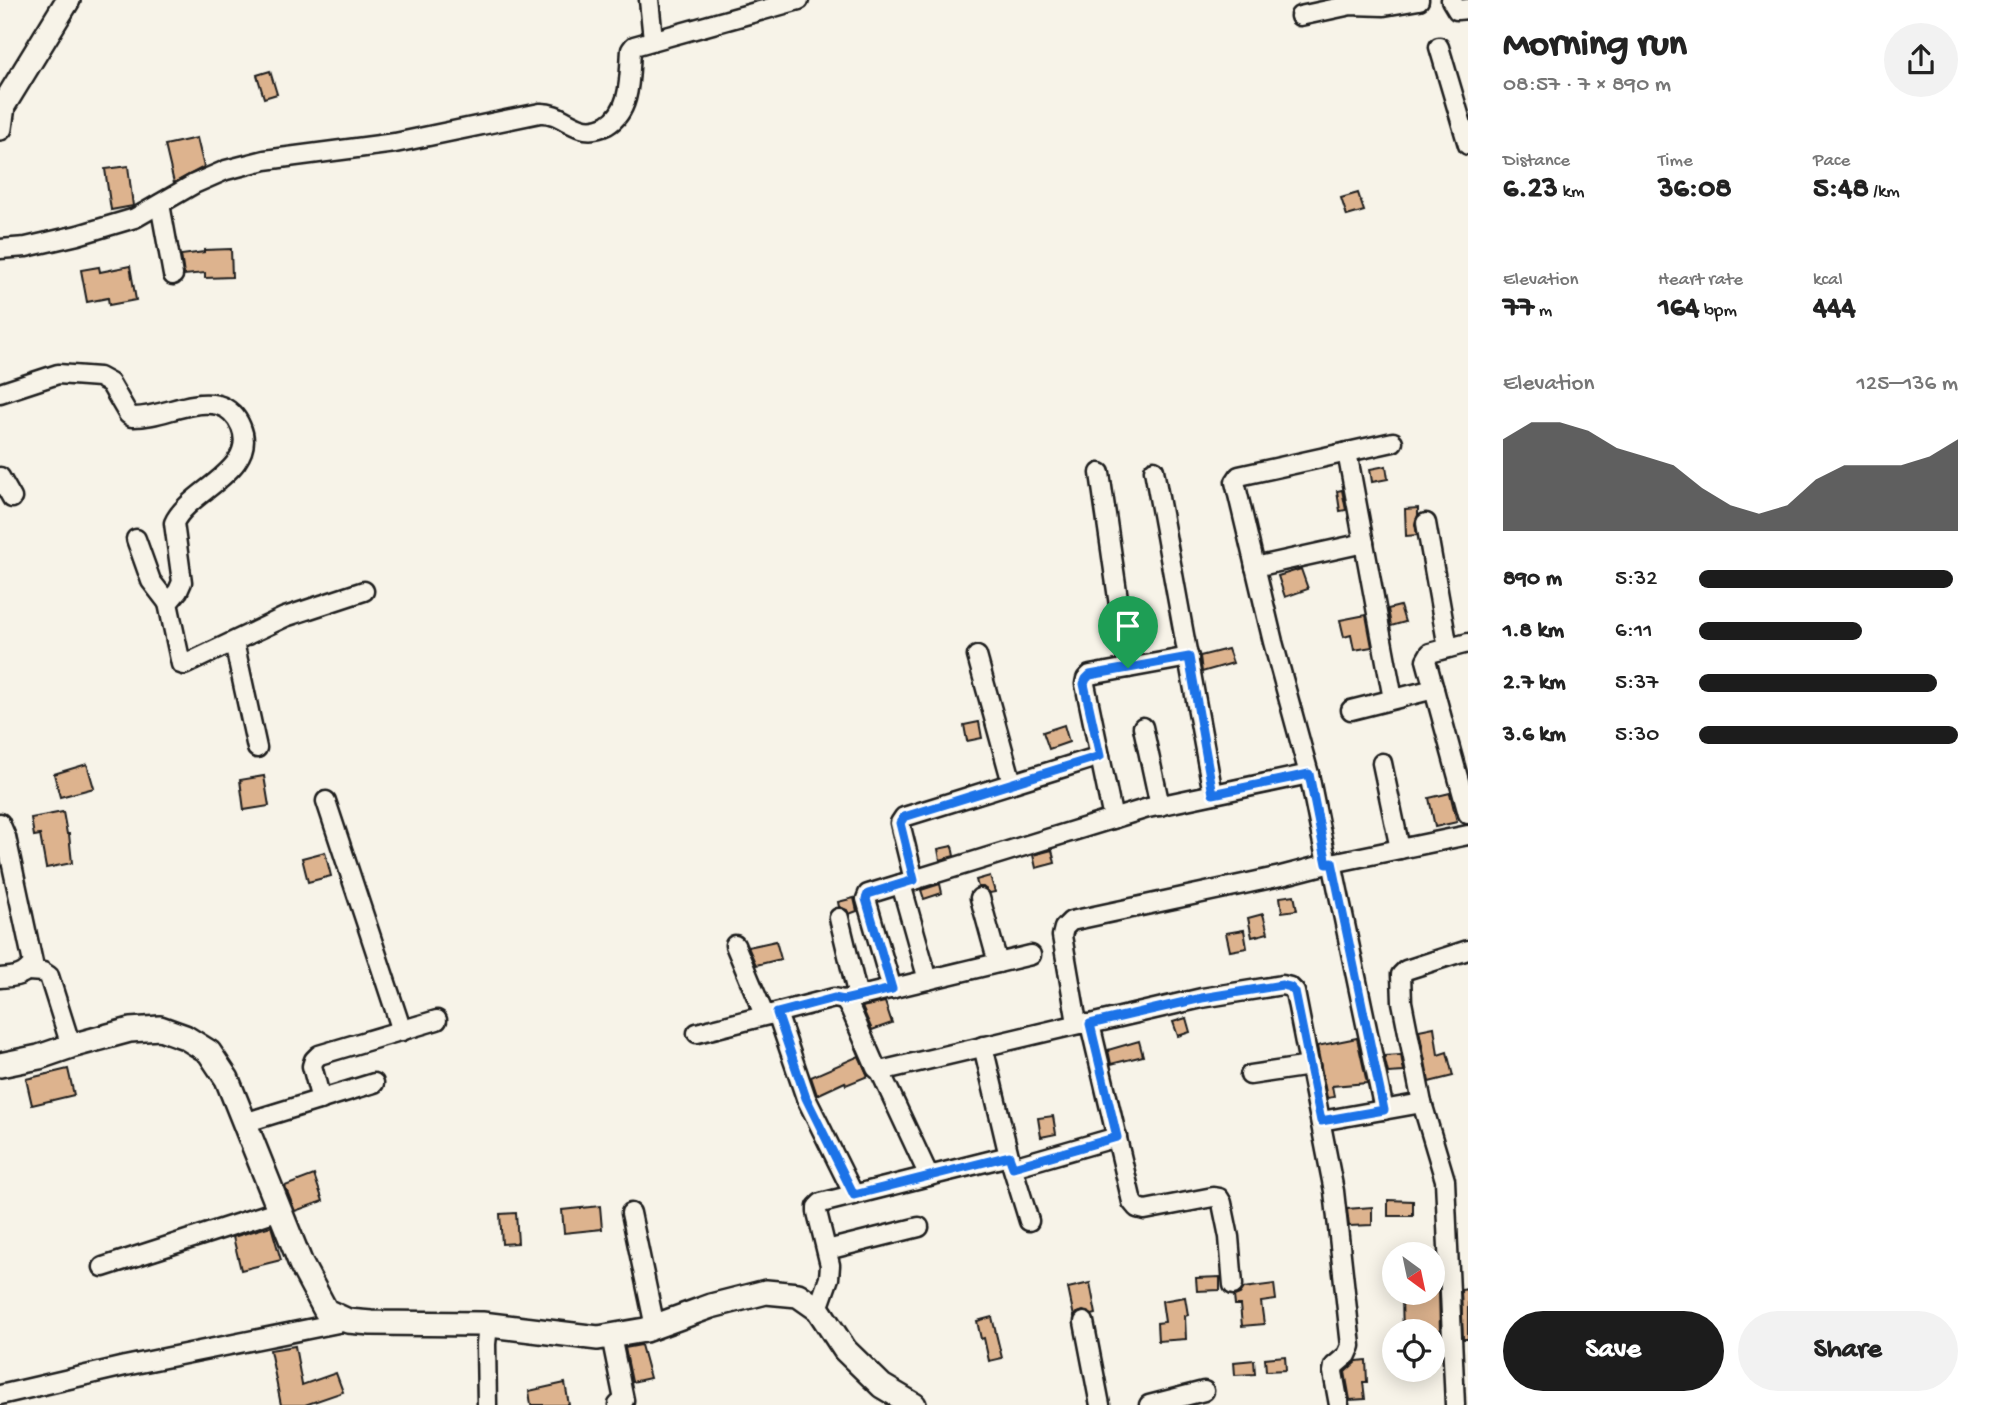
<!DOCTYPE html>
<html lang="en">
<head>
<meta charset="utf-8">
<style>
  :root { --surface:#fff; --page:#f2f2f2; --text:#222; --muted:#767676; --accent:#1c1c1c }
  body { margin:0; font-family:"Gochi Hand",sans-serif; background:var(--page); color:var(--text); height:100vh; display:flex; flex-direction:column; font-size:26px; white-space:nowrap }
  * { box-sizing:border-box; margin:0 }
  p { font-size:23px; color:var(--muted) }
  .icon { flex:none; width:38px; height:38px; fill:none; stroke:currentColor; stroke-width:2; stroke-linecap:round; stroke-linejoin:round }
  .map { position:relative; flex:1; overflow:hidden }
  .side { display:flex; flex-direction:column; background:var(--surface); width:525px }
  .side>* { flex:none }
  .needle { width:46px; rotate:147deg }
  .fabs { position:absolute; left:1382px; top:1242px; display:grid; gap:14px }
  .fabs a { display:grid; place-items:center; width:63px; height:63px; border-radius:50%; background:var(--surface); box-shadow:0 4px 18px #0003; font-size:35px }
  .pin { position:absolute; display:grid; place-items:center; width:60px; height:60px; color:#fff; margin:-72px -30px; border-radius:50% 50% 50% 0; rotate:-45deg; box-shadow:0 0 7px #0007 }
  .pin .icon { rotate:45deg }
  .round { display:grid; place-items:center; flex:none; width:74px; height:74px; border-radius:37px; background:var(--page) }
  .overview { display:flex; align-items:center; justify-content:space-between; height:119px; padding:0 35px }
  h1 { font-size:38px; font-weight:800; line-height:52px }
  .stats { display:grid; grid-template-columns:repeat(3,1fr); gap:10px; height:119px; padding:7px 35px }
  .stats div { display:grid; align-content:center }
  .stats b { font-size:30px; font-weight:800 }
  .stats small { font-size:19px; font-weight:400 }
  .stats p { font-size:19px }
  .chart { height:196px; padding:14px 35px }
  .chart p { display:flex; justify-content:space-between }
  .chart svg { width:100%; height:126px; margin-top:7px; fill:var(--accent); opacity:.7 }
  .primary-button { display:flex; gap:14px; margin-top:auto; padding:14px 35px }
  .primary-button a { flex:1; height:80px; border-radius:42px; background:var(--accent); color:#fff; font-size:28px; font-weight:800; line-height:80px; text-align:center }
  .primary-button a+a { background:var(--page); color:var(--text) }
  ul { padding:0 35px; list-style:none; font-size:23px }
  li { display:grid; grid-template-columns:112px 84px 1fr; align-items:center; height:52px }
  li i { height:18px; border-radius:9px; background:var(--accent) }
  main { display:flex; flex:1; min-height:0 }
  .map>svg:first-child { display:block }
  .building { fill:#ddb38e; stroke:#1c1c1c; stroke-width:2 }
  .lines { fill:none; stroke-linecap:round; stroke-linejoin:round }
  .minor-casing { stroke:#1c1c1c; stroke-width:23 }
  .tertiary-casing { stroke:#1c1c1c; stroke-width:28 }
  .minor { stroke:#f7f3e8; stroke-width:18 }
  .tertiary { stroke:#f7f3e8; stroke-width:23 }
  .route-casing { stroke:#fff; stroke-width:14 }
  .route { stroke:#1a73e8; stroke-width:9 }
</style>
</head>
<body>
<main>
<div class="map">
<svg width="1468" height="1405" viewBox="0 0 1468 1405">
  <rect width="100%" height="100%" fill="#f7f3e8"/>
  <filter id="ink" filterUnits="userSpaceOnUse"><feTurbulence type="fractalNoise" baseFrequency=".0143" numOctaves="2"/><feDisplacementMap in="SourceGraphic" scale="14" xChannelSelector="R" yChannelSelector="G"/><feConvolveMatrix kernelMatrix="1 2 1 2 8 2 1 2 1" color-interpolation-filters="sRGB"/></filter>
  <g filter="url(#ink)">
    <!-- building -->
    <g class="building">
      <path d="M270,71L277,94L264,98L257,75Z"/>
      <path d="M197,138L204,167L174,183L165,145Z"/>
      <path d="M128,166L133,206L111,210L105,169Z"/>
      <path d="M1358,193L1364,211L1347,216L1341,198Z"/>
      <path d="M231,249L232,277L205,278V273L184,275L181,255L204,252V250Z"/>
      <path d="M130,266L136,300L109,305L108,298L87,302L81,270L99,267L100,272Z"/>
      <path d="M1386,466L1388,479L1372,482L1370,469Z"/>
      <path d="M1342,490L1346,510L1340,511L1337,491Z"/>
      <path d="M1418,508V515L1415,524L1417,535L1406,536L1405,509Z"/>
      <path d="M1301,569L1308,589L1285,597L1278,576Z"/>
      <path d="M1400,606L1405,622L1391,626L1388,609Z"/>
      <path d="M1366,615L1372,647L1354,650L1351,635L1344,637L1340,620Z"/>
      <path d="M1228,649L1233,663L1202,672L1200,656Z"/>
      <path d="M979,722L982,738L967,741L964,725Z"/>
      <path d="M1064,725L1069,742L1049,749L1043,732Z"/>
      <path d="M87,764L94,788L60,797L54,774Z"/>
      <path d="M264,776L269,806L244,810L240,780Z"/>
      <path d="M1450,793L1457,822L1435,827L1429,798Z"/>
      <path d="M63,812L67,834H69L72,863L46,868L40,835L34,836L31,818Z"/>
      <path d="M952,846L954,856L940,860L938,849Z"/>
      <path d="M1052,850L1055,863L1036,868L1033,855Z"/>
      <path d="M325,852L331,876L308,882L302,858Z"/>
      <path d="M990,876L995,892L990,893L983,887H978L976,880Z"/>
      <path d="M940,884L942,893L924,899L921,890Z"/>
      <path d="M1294,895L1297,910L1282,912L1280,897Z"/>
      <path d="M854,898L857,911L849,914L847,910L839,907L838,902Z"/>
      <path d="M1263,914L1268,933L1252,937L1248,918Z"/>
      <path d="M1244,930L1247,948L1230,951L1226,933Z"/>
      <path d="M776,941L781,959L756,965L748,947Z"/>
      <path d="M885,1002L892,1023L872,1030L862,1007Z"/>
      <path d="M1186,1018L1190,1032L1178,1036L1173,1022Z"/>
      <path d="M1434,1027L1438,1055L1447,1052L1453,1076L1429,1082L1419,1030Z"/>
      <path d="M1357,1038L1367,1083L1332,1086L1334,1097L1327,1098L1317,1046Z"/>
      <path d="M1139,1041L1143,1056L1111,1064L1108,1050Z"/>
      <path d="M1401,1055L1404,1072L1388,1073L1384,1056Z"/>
      <path d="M859,1056L868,1076L846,1085L845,1082L817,1095L811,1077Z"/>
      <path d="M68,1069L74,1095L32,1105L26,1079Z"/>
      <path d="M1053,1116L1056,1134L1041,1137L1038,1118Z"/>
      <path d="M314,1175L323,1201L295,1211L285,1186Z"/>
      <path d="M1388,1200L1413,1201V1216H1388Z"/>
      <path d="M600,1206L602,1229L564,1233L562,1210Z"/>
      <path d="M1372,1207V1225L1349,1226L1347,1209Z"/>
      <path d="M516,1213L518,1243L502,1244L500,1214Z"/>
      <path d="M271,1226L281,1260L241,1270L233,1237Z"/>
      <path d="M1220,1277V1290L1197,1291L1196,1278Z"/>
      <path d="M1090,1283L1096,1314L1092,1315L1083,1311L1077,1313L1074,1317L1068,1288Z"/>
      <path d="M1274,1284L1276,1300L1261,1302L1264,1324L1242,1326L1240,1305H1235L1234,1296L1240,1294L1244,1288Z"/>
      <path d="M1468,1289V1339H1463L1461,1290Z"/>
      <path d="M1439,1290L1440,1332H1403L1402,1298H1414V1293H1433V1291Z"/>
      <path d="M1185,1297L1188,1315L1185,1316L1186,1339L1158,1341L1157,1323L1165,1322L1162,1301Z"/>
      <path d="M992,1317L1002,1358L989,1361L984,1338L981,1339L977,1321Z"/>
      <path d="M641,1345L650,1378L632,1382L625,1348Z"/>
      <path d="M295,1346L302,1385L336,1373L343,1392L305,1405H281L270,1350Z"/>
      <path d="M1285,1356L1286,1370L1266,1371L1265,1358Z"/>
      <path d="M1254,1360L1255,1374L1235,1375L1234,1362Z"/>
      <path d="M1366,1360L1367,1382H1363L1365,1399L1350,1400L1345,1372L1357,1361Z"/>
      <path d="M565,1383L569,1405H531L529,1391Z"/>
    </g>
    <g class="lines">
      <defs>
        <g id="minor">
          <path d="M649,0L653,39"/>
          <path d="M1451,0L1457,10L1468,9"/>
          <path d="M1300,16L1351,5L1384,6L1419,0"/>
          <path d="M1439,47L1468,145"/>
          <path d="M160,204L173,275"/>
          <path d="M0,249L26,247L78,235L135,218L194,184L226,170L265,160L395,143L540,113C556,112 566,123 581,128C590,131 599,129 607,125C632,110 629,76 631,50L634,46L799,0"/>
          <path d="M0,393L58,374L99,377L110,383L128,414L132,417C161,418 188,399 218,405C229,408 237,417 241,427C259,470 188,491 174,523L182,582L178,591L168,603L181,664L184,665L285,617L364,591"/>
          <path d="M1347,452L1393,699"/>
          <path d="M1154,470L1213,794"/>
          <path d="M1100,473L1128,668"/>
          <path d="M0,477L12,498"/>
          <path d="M1426,523L1448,648"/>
          <path d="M136,539L151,581L168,603"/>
          <path d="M1255,567L1364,543"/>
          <path d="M234,642L257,748"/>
          <path d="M1468,643L1430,653L1426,660L1468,814"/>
          <path d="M977,656L1012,783"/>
          <path d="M1351,710L1434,689"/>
          <path d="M1143,727L1160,806"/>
          <path d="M1382,763L1400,849"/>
          <path d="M326,801L402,1031"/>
          <path d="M1113,819L1085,684L1086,679L1090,675L1189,657"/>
          <path d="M0,823L6,837L33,963C25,976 15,977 0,978"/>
          <path d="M1332,862L1384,1110"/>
          <path d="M1327,864L1468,835"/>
          <path d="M914,880L900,823L904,817L1100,756"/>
          <path d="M901,884L928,980"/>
          <path d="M980,898L998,963"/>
          <path d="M839,918L858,997"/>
          <path d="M735,945L763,1012L768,1015L834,998L844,1000L850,1008L876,1068L880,1071L1079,1024"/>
          <path d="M28,971L43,972L49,976L71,1046"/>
          <path d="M892,989L866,899L868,894L1148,808L1309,774"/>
          <path d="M844,1000L1031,955"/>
          <path d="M777,1013L806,1098L854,1195"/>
          <path d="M1090,1024L1132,1202L1137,1208L1145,1210L1213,1197L1219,1198L1222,1203L1229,1237L1233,1285"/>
          <path d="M697,1033L768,1015"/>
          <path d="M983,1046L1009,1156L1029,1221"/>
          <path d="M880,1071L929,1176"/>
          <path d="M1250,1075L1310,1066"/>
          <path d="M321,1100L312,1066L314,1060L319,1055L437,1020"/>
          <path d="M1321,1121L1422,1103"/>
          <path d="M244,1123L374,1083"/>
          <path d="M1013,1167L1117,1137"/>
          <path d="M631,1213L655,1327"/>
          <path d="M827,1250L919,1227"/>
          <path d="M103,1267L280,1210"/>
          <path d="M818,1309L829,1278L830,1265L817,1212V1207L821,1203L1009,1156"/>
          <path d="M1084,1322L1100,1405"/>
          <path d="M611,1336L624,1400L618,1405"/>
          <path d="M0,1395L125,1366L348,1321"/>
          <path d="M487,1405L486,1344L488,1325"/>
          <path d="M1149,1405L1204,1391"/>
          <path d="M1339,1405L1333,1372L1334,1366L1347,1355L1351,1346L1334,1191L1295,992L1290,987L1282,985L1202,998L1090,1024H1079L1076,1017L1062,936L1064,928L1071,921L1281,876L1327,864L1309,774L1273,642L1235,482L1239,476L1393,442"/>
          <path d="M1455,1405L1445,1180L1422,1103L1402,1002L1401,975L1406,970L1468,950"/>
        </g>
        <g id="tertiary">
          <path d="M0,128L3,106L68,0"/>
          <path d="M0,1065L39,1057L71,1046L130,1030L160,1028L185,1037L209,1052L227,1079L301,1264L326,1311L348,1321L371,1323L482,1324L598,1338L645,1330L711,1306L766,1292L798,1295L818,1309L845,1350L882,1386L914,1405"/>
        </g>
      </defs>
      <!-- minor casing -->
      <use href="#minor" class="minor-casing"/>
      <!-- tertiary casing -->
      <use href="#tertiary" class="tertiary-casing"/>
      <!-- minor -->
      <use href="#minor" class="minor"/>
      <!-- tertiary -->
      <use href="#tertiary" class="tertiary"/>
    </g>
  </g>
  <g class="lines" filter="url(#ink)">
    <defs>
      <path id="route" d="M1189,657L1213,794L1309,774L1327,864L1332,862L1384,1110L1321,1121L1295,992L1290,987L1282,985L1202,998L1090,1024L1117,1137L1013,1167L1009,1156L854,1195L806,1098L777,1013L834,998L844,1000L892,989L866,899L868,894L914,880L900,823L904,817L1100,756L1084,684L1086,679L1090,675Z"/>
    </defs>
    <!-- route casing -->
    <use href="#route" class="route-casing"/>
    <!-- route -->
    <use href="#route" class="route"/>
  </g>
</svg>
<div class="fabs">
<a><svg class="needle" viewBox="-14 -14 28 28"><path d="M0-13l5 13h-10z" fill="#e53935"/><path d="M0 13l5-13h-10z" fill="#767676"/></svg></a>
<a><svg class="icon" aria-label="locate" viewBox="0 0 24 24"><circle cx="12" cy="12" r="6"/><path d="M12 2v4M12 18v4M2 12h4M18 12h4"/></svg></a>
</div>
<div class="pin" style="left:1128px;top:668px;background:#1e9e55"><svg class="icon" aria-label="arrive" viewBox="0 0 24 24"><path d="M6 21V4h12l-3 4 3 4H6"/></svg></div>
</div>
<section class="side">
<div class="overview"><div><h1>Morning run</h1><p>08:57 · 7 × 890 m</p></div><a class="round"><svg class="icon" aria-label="share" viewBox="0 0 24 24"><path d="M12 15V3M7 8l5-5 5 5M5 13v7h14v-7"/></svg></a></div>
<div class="stats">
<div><p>Distance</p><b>6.23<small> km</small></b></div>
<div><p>Time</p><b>36:08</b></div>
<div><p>Pace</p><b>5:48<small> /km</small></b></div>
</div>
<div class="stats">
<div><p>Elevation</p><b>77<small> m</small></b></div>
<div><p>Heart rate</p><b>164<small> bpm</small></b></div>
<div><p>kcal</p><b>444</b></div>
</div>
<div class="chart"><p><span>Elevation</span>125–136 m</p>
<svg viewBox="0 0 160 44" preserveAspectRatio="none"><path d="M0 44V12L10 6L20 6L30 9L40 15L50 18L60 21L70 29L80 35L90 38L100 35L110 26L120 21L130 21L140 21L150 18L160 12V44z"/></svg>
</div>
<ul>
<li><b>890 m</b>5:32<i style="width:98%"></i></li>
<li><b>1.8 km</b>6:11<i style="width:63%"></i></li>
<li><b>2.7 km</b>5:37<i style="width:92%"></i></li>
<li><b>3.6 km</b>5:30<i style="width:100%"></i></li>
</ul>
<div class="primary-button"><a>Save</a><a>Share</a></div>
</section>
</main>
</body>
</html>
